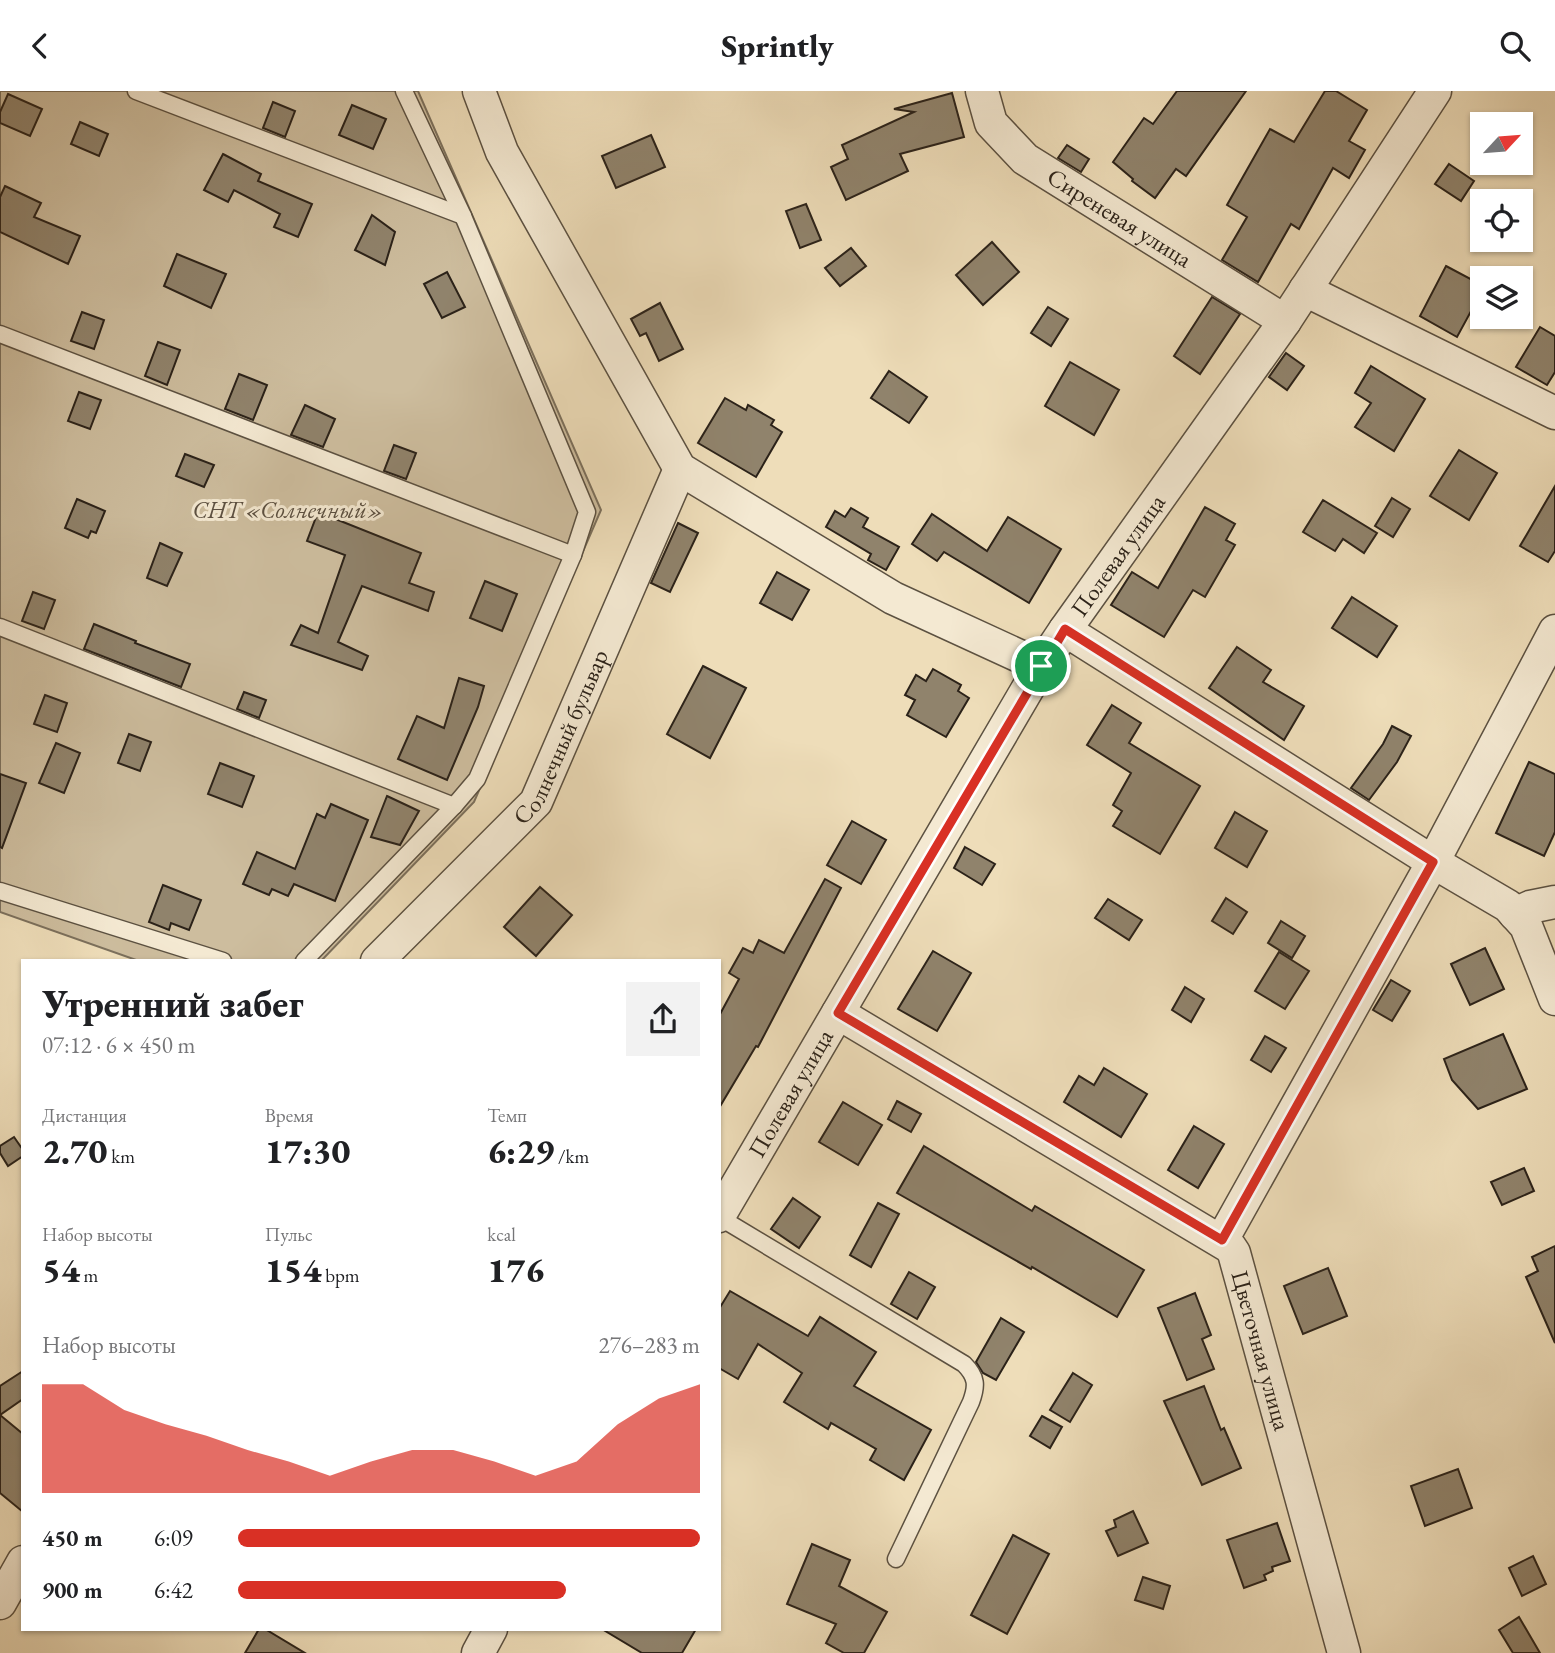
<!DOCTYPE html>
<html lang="ru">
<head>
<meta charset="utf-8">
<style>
  :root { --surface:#fff; --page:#f2f2f2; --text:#202124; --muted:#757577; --accent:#d93025 }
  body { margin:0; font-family:"EB Garamond",serif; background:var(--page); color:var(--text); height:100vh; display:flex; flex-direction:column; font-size:26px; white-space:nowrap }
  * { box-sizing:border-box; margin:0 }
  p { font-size:23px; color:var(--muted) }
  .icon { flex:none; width:38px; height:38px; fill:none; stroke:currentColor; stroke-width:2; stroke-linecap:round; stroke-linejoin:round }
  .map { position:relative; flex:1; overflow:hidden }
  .side { position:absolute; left:21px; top:868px; width:700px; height:672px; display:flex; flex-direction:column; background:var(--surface); border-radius:0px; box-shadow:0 2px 5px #0004 }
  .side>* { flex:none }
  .needle { width:46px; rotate:64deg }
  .buttons { position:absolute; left:1470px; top:21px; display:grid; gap:14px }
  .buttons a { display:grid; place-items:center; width:63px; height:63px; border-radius:0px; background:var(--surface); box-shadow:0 2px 5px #0004; font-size:35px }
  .pin { position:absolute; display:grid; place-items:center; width:60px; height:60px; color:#fff; margin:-30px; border:4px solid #fff; border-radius:50%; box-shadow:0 2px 7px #0007 }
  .round { display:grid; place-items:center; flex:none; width:74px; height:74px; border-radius:0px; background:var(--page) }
  .summary { display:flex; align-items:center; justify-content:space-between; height:119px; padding:0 21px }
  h1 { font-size:38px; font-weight:800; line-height:52px }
  .metrics { display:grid; grid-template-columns:repeat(3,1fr); gap:10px; height:119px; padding:7px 21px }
  .metrics div { display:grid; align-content:center }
  .metrics b { font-size:35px; font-weight:800 }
  .metrics small { font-size:19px; font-weight:400 }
  .metrics p { font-size:19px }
  .chart { height:196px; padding:14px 21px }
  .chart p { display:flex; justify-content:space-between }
  .chart svg { width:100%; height:126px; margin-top:7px; fill:var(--accent); opacity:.7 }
  ul { padding:0 21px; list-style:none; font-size:23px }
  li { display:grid; grid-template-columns:112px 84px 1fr; align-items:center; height:52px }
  li i { height:18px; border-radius:9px; background:var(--accent) }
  header { display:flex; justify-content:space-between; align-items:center; height:91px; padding:0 21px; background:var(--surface); font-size:32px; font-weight:800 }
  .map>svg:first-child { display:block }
  .green { fill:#cdbd9e; stroke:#7c705c; stroke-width:2 }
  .building { fill:#90836c; stroke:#2b2219; stroke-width:2 }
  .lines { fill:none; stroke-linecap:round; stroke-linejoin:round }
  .service-casing { stroke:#5c5141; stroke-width:19 }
  .minor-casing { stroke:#5c5141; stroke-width:35 }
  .service { stroke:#f4e9d2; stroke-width:16 }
  .minor { stroke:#f4e9d2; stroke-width:32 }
  .route-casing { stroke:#fff; stroke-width:14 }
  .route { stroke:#d93025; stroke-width:9 }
  .labels { text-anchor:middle; stroke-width:6; stroke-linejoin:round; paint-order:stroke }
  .street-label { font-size:24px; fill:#2b2219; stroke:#f4e9d2 }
  .park-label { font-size:24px; font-style:italic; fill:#5c5041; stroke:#f4e9d2 }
</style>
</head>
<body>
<header><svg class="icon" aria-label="back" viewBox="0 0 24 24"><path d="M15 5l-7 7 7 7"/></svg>Sprintly<svg class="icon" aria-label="search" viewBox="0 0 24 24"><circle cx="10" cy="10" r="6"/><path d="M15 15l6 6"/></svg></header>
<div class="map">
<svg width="1555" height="1562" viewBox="0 0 1555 1562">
  <rect width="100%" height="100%" fill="#eeddb9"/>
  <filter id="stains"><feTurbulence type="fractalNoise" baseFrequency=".00286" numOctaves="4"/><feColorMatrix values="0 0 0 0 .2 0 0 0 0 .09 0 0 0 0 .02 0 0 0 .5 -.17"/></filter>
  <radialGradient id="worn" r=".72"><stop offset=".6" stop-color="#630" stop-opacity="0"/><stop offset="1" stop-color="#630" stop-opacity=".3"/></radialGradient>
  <!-- green -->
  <path class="green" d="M0,0H418L601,419L474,711L321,870H139L0,821Z"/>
  <!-- building -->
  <g class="building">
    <path d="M1177,0H1246L1186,85L1176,78L1155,107L1132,90L1133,88L1113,71L1144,27L1153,33Z"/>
    <path d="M1325,0H1336L1367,19L1349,50L1365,59L1349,87L1333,77L1299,138L1291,133L1258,191L1222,169L1247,126L1227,114L1270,38L1294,51Z"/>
    <path d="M952,2L964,46L900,63L908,80L846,109L831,76L848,68L842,54L914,21L894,18Z"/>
    <path d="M8,3L42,18L30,45L0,32V21Z"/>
    <path d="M273,11L295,20L285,46L263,37Z"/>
    <path d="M352,14L386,28L373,58L339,44Z"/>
    <path d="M80,31L108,43L99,65L71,53Z"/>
    <path d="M651,44L665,76L616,97L602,65Z"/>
    <path d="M1067,54L1089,68L1081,81L1058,67Z"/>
    <path d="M223,63L261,83L258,90L312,113L298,146L274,136L280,123L234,99L228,111L204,99Z"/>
    <path d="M1449,73L1474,90L1461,110L1435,93Z"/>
    <path d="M5,95L41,112L34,126L80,145L68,173L0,141V106Z"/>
    <path d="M806,113L821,149L800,157L786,120Z"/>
    <path d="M372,124L395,141L385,174L355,159Z"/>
    <path d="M992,151L1019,181L983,214L956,184Z"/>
    <path d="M851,157L866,175L840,195L825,177Z"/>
    <path d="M177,163L226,183L211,217L164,195Z"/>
    <path d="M1446,175L1482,194V200L1457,246L1420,225Z"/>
    <path d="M447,181L465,216L442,227L424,193Z"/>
    <path d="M1212,206L1240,223L1200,283L1174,265Z"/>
    <path d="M660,212L683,258L659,270L646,242L640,245L631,228Z"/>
    <path d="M1048,216L1068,228L1051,255L1031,242Z"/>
    <path d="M82,221L104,229L94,258L71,250Z"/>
    <path d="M1540,236L1555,245V281L1547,294L1516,276Z"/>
    <path d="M158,251L180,259L167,294L145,285Z"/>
    <path d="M1286,262L1304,275L1287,299L1269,286Z"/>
    <path d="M1070,271L1119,299L1094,344L1045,315Z"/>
    <path d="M1371,275L1425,308L1394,360L1355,336L1371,312L1355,302Z"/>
    <path d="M889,280L927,306L909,332L871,307Z"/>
    <path d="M239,283L267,294L253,329L225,318Z"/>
    <path d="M79,301L101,309L90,338L68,330Z"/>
    <path d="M725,307L746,319L748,314L774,329L771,334L782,341L756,386L698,352Z"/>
    <path d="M305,314L335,328L323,356L291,344Z"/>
    <path d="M394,354L416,362L406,388L384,380Z"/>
    <path d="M1459,359L1497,382L1469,429L1430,405Z"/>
    <path d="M185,363L214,374L204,396L176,385Z"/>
    <path d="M1555,395V460L1548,471L1520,455Z"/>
    <path d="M1392,407L1410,418L1393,446L1375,435Z"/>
    <path d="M77,408L105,420L96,442L91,440L88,447L65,437Z"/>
    <path d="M1323,409L1377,442L1364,462L1343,448L1335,460L1303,441Z"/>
    <path d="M1205,416L1235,433L1226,449L1235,454L1205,506L1193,499L1164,546L1111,514L1132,481L1158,497Z"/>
    <path d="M851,417L868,427L863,436L899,456L886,479L868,469L871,463L826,436L835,420L845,426Z"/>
    <path d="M318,421L421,462L409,492L434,501L428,520L362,495L338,551L368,565L362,579L291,554L301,534L318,542L345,464L307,450Z"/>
    <path d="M932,423L987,460L1008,426L1061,458L1029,512L944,461L937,470L912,453Z"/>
    <path d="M678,432L698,442L670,501L651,492Z"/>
    <path d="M160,452L182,462L167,495L147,487Z"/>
    <path d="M777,481L809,499L792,529L760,512Z"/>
    <path d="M485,490L517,503L502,540L470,527Z"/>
    <path d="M33,501L55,509L44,538L22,530Z"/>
    <path d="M1352,506L1397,535L1377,566L1332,537Z"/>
    <path d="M94,533L136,550L135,552L190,573L181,596L84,558Z"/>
    <path d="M1237,556L1271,579L1263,591L1304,615L1284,649L1209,597Z"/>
    <path d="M703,575L746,597L710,667L667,643Z"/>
    <path d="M933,578L961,594L958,600L969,607L946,646L907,624L915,609L905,604L916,584L926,590Z"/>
    <path d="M459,587L484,595L478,616L447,689L398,668L417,625L444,637Z"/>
    <path d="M244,601L266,609L259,627L237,618Z"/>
    <path d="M45,604L67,612L57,641L34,633Z"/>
    <path d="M1112,614L1141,632L1129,652L1200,695L1160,763L1113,735L1122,720L1113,714L1131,682L1087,654Z"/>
    <path d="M1392,635L1411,645L1397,671L1369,709L1351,697L1383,653Z"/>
    <path d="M129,643L151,651L140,680L118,672Z"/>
    <path d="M56,652L80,662L64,702L39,692Z"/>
    <path d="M1529,671L1555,683V741L1544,765L1496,742Z"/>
    <path d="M220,672L254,685L242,716L208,703Z"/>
    <path d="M0,683L26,692L2,757L0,756Z"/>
    <path d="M387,705L419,720L400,754L371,746Z"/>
    <path d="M331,713L368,729L335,810L294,793L288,805L272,798L269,804L243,793L257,761L295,778L317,723L325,727Z"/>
    <path d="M1235,721L1267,740L1247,776L1215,757Z"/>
    <path d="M852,730L886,749L861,793L827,774Z"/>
    <path d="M965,756L995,773L982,794L954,777Z"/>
    <path d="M825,788L841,797L758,956L756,955L719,1017V925L739,888L729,882L743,857L753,862L759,849L784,862Z"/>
    <path d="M163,794L201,809L189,839L171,832L169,839L149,831Z"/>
    <path d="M540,796L572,824L536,865L504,836Z"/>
    <path d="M1226,807L1247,821L1233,843L1212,830Z"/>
    <path d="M1108,808L1142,829L1129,849L1095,827Z"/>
    <path d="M1281,830L1305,845L1292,867L1268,852Z"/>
    <path d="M1485,857L1504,898L1470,914L1451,873Z"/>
    <path d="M933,860L971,882L937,940L898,918Z"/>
    <path d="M1279,861L1309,880L1285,918L1255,900Z"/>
    <path d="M1391,889L1410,900L1392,930L1373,919Z"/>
    <path d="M1185,896L1204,908L1191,931L1172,919Z"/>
    <path d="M1503,943L1527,998L1478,1018L1452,989L1444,968Z"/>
    <path d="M1265,945L1286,957L1271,981L1251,969Z"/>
    <path d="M1104,977L1147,1003L1121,1046L1064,1011L1079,985L1094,994Z"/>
    <path d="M897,1010L921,1023L911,1041L888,1028Z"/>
    <path d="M843,1011L882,1034L858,1074L819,1051Z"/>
    <path d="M1194,1035L1224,1053L1198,1097L1168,1079Z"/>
    <path d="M14,1046L23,1059V1065L8,1075L0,1062V1055Z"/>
    <path d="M924,1055L1032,1120L1035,1115L1144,1179L1117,1226L1032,1176L1031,1178L897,1102Z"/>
    <path d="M1524,1077L1534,1100L1502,1114L1491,1091Z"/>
    <path d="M793,1107L820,1126L799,1157L771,1138Z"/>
    <path d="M878,1112L899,1123L871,1176L850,1164Z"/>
    <path d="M1555,1155V1252L1526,1186L1538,1180L1532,1166Z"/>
    <path d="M1328,1177L1347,1225L1303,1243L1284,1195Z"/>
    <path d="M909,1181L935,1196L917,1228L891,1213Z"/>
    <path d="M730,1200L808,1245L820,1226L876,1261L854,1295L931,1339L904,1389L870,1369L876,1358L831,1332L828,1338L784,1311L802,1282L758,1253L738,1288L719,1277V1218Z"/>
    <path d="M1195,1202L1211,1244L1202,1248L1214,1278L1187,1289L1158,1217Z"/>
    <path d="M1001,1227L1024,1241L996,1289L983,1282L976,1271Z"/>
    <path d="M23,1280V1308L0,1324V1295Z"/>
    <path d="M1073,1282L1092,1294L1070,1331L1050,1319Z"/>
    <path d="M1204,1295L1221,1339L1224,1337L1241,1377L1202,1394L1164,1310Z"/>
    <path d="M0,1324L23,1343V1421L0,1402Z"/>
    <path d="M1042,1325L1062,1336L1050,1357L1030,1345Z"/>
    <path d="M1458,1378L1472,1417L1425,1435L1411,1395Z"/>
    <path d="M1133,1420L1148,1452L1118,1465L1106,1440L1116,1436L1114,1429Z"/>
    <path d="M1277,1432L1290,1470L1272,1476L1273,1480L1264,1484L1266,1489L1244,1497L1227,1449Z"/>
    <path d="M1013,1444L1049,1463L1007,1543L971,1524Z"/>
    <path d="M812,1453L850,1469L839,1495L887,1521L864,1562H844L826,1552L836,1533L787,1513Z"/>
    <path d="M1533,1465L1546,1493L1522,1505L1509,1477Z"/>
    <path d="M1143,1486L1170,1495L1163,1518L1135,1509Z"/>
    <path d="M1519,1526L1540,1562H1513L1499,1539Z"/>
    <path d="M259,1538H265L305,1562H245Z"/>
    <path d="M602,1538H696L682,1562H642Z"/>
  </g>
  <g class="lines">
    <defs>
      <g id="service">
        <path d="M136,0L463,125"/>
        <path d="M0,243L573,464"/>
        <path d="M0,536L454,715"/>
        <path d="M0,800L223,870"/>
        <path d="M304,870L454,715L477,688L573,464L587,421L463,125L404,0"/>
        <path d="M719,1126L964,1273C977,1286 977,1295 971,1311L896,1468"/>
      </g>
      <g id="minor">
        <path d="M479,0L502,61L680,378L893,507L1041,575"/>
        <path id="s1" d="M982,0L991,32L1025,68L1285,230"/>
        <path d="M1305,199L1555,322"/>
        <path d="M1065,539L1433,771L1508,815L1526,835L1555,908"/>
        <path d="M1515,823L1530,816L1555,811"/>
        <path id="s2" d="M377,870L536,711L680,378"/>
        <path id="s3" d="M838,922L1230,1156L1234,1162L1344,1562"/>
        <path id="s4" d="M719,1125L1041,575L1065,539L1285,230L1435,0"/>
        <path d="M1222,1149L1433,771L1555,540"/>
        <path d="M0,1512L23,1471"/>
        <path d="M478,1562L491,1538"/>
      </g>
    </defs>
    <!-- service casing -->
    <use href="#service" class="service-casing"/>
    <!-- minor casing -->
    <use href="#minor" class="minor-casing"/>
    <!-- service -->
    <use href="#service" class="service"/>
    <!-- minor -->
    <use href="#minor" class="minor"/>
  </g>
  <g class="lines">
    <defs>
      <path id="route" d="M1065,538L1433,771L1222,1149L838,922Z"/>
    </defs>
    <!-- route casing -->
    <use href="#route" class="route-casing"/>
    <!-- route -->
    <use href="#route" class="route"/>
  </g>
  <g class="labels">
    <!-- street labels -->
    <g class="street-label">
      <text dy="8" stroke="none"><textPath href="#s1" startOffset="194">Сиреневая улица</textPath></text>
      <text dy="8" stroke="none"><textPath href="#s4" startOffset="772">Полевая улица</textPath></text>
      <text dy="8" stroke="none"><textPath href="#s2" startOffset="294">Солнечный бульвар</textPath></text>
      <text dy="8" stroke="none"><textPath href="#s4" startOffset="142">Полевая улица</textPath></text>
      <text dy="8" stroke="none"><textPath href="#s3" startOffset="565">Цветочная улица</textPath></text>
    </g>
    <!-- park labels -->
    <g class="park-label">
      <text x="288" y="427">СНТ «Солнечный»</text>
    </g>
  </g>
  <rect width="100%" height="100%" filter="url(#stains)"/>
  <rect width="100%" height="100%" fill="url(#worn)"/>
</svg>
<div class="buttons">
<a><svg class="needle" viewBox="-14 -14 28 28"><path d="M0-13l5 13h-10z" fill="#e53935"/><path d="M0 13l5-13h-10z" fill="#757577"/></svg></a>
<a><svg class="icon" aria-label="locate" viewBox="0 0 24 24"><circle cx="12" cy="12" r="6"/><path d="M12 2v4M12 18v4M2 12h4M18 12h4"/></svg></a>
<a><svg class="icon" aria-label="layers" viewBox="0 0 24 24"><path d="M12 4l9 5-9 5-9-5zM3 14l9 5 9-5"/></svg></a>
</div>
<div class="pin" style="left:1041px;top:575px;background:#1e9e55"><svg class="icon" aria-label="arrive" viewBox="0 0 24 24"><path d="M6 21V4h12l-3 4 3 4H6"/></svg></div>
<section class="side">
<div class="summary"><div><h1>Утренний забег</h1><p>07:12 · 6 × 450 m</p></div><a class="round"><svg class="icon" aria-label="share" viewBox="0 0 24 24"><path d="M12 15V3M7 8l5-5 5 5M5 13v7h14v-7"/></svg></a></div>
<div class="metrics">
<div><p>Дистанция</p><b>2.70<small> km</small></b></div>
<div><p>Время</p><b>17:30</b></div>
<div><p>Темп</p><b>6:29<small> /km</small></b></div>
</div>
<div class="metrics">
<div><p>Набор высоты</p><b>54<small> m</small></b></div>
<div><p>Пульс</p><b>154<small> bpm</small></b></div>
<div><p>kcal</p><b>176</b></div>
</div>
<div class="chart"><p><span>Набор высоты</span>276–283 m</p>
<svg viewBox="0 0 160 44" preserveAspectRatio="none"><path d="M0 44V6L10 6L20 15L30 20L40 24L50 29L60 33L70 38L80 33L90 29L100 29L110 33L120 38L130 33L140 20L150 11L160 6V44z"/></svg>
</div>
<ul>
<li><b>450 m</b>6:09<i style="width:100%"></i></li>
<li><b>900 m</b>6:42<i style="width:71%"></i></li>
</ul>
</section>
</div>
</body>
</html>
